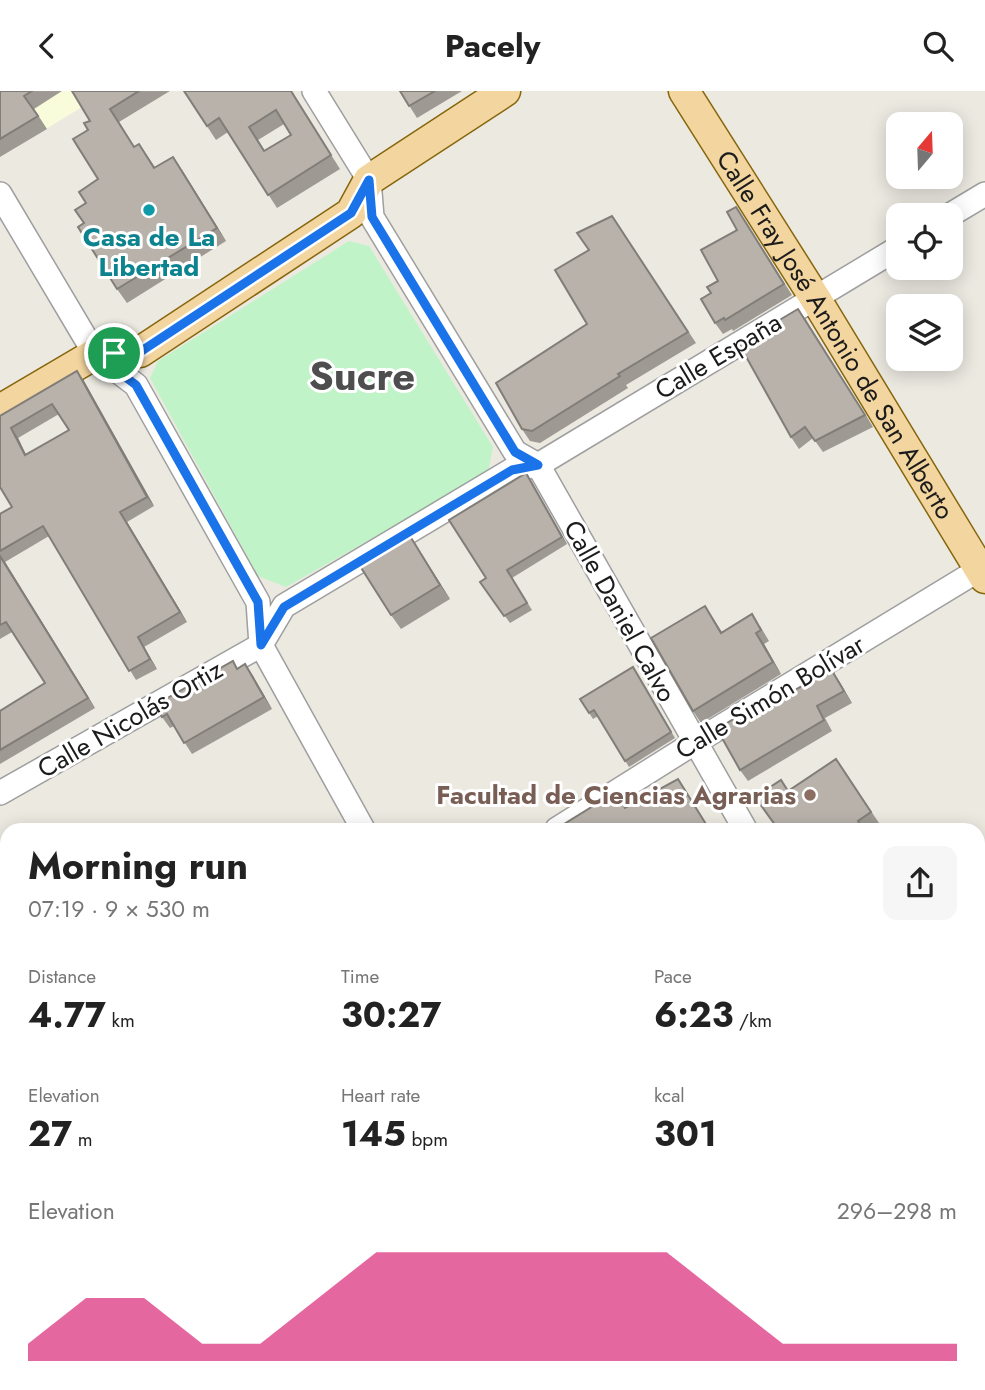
<!DOCTYPE html>
<html lang="en">
<head>
<meta charset="utf-8">
<style>
  :root { --surface:#fff; --page:#f6f6f6; --text:#222; --muted:#767676; --accent:#db2777 }
  body { margin:0; font-family:Jost,sans-serif; background:var(--page); color:var(--text); height:100vh; display:flex; flex-direction:column; font-size:26px; white-space:nowrap }
  * { box-sizing:border-box; margin:0 }
  p { font-size:23px; color:var(--muted) }
  .icon { flex:none; width:38px; height:38px; fill:none; stroke:currentColor; stroke-width:2; stroke-linecap:round; stroke-linejoin:round }
  .map { position:relative; flex:1; overflow:hidden }
  .side { position:absolute; left:0px; top:732px; width:985px; height:569px; display:flex; flex-direction:column; background:var(--surface); border-radius:21px 21px 0 0; box-shadow:0 4px 18px #0003 }
  .side>* { flex:none }
  .needle { width:46px; rotate:19deg }
  .controls { position:absolute; left:886px; top:21px; display:grid; gap:14px }
  .controls a { display:grid; place-items:center; width:77px; height:77px; border-radius:14px; background:var(--surface); box-shadow:0 4px 18px #0003; font-size:35px }
  .pin { position:absolute; display:grid; place-items:center; width:60px; height:60px; color:#fff; margin:-30px; border:4px solid #fff; border-radius:50%; box-shadow:0 2px 7px #0007 }
  .round { display:grid; place-items:center; flex:none; width:74px; height:74px; border-radius:14px; background:var(--page) }
  .headline { display:flex; align-items:center; justify-content:space-between; height:119px; padding:0 28px }
  h1 { font-size:38px; font-weight:700; line-height:52px }
  .stats { display:grid; grid-template-columns:repeat(3,1fr); gap:10px; height:119px; padding:7px 28px }
  .stats div { display:grid; align-content:center }
  .stats b { font-size:35px; font-weight:700 }
  .stats small { font-size:19px; font-weight:400 }
  .stats p { font-size:19px }
  .chart { height:196px; padding:14px 28px }
  .chart p { display:flex; justify-content:space-between }
  .chart svg { width:100%; height:126px; margin-top:7px; fill:var(--accent); opacity:.7 }
  header { display:flex; justify-content:space-between; align-items:center; height:91px; padding:0 28px; background:var(--surface); font-size:32px; font-weight:700 }
  .map>svg:first-child { display:block }
  .education { fill:#f9fcda }
  .religious { fill:#c9c9c9 }
  .park { fill:#c0f4c8 }
  .lines { fill:none; stroke-linecap:round; stroke-linejoin:round }
  .minor-casing { stroke:#9f9f9f; stroke-width:26 }
  .major-casing { stroke:#86660c; stroke-width:33 }
  .minor { stroke:#fff; stroke-width:23 }
  .major { stroke:#f3d59f; stroke-width:30 }
  .wall { fill:#9e9993; fill-rule:evenodd }
  .shaded-wall { fill:#817d78 }
  .building { fill:#b8b2ab; stroke:#817d78; stroke-width:2; fill-rule:evenodd }
  .route-casing { stroke:#fff; stroke-width:14 }
  .route { stroke:#1a73e8; stroke-width:9 }
  .culture-dot { fill:#0f9aa8; stroke:#fff; stroke-width:2.5 }
  .education-dot { fill:#8d6e63; stroke:#fff; stroke-width:2.5 }
  .labels { text-anchor:middle; stroke-width:6; stroke-linejoin:round; paint-order:stroke }
  .culture-label { font-size:26px; font-weight:bold; fill:#0d838f; stroke:#fff }
  .street-label { font-size:26px; fill:#1b1b1b; stroke:#fff }
  .education-label { font-size:26px; font-weight:bold; fill:#785e54; stroke:#fff; text-anchor:end }
  .town-label { font-size:40px; font-weight:bold; fill:#4e4e4e; stroke:#fff }
</style>
</head>
<body>
<header><svg class="icon" aria-label="back" viewBox="0 0 24 24"><path d="M15 5l-7 7 7 7"/></svg>Pacely<svg class="icon" aria-label="search" viewBox="0 0 24 24"><circle cx="10" cy="10" r="6"/><path d="M15 15l6 6"/></svg></header>
<div class="map">
<svg width="985" height="1299" viewBox="0 0 985 1299">
  <rect width="100%" height="100%" fill="#ece9e1"/>
  <!-- education -->
  <path class="education" d="M0,0H170L99,43L82,16L0,66Z"/>
  <!-- religious -->
  <g class="religious">
    <path d="M985,878V1134L978,1123V882Z"/>
    <path d="M7,1090V1264L0,1268V1094Z"/>
  </g>
  <!-- park -->
  <path class="park" d="M349,150L369,155L493,356L488,382L286,496L258,485L150,287L158,270Z"/>
  <g class="lines">
    <defs>
      <g id="minor">
        <path d="M314,0L369,89L372,126L515,361L538,374"/>
        <path d="M0,103L95,263L136,294L258,511L261,554L363,738"/>
        <path d="M950,124L985,103"/>
        <path d="M538,374L745,738"/>
        <path d="M0,702L261,554L284,515L512,379L538,374L898,157"/>
        <path d="M557,738L694,652L985,475"/>
        <path d="M0,772L7,785"/>
        <path d="M0,1077L7,1073"/>
        <path d="M978,1135L985,1146"/>
        <path d="M710,1293L714,1299"/>
        <path d="M288,1299L297,1293"/>
        <path d="M902,1299L911,1293"/>
      </g>
      <g id="major">
        <path id="s1" d="M684,0L815,207L985,487"/>
        <path d="M0,319L95,263L140,261L351,122L369,89L505,0"/>
      </g>
    </defs>
    <!-- minor casing -->
    <use href="#minor" class="minor-casing"/>
    <!-- major casing -->
    <use href="#major" class="major-casing"/>
    <!-- minor -->
    <use href="#minor" class="minor"/>
    <!-- major -->
    <use href="#major" class="major"/>
  </g>
  <!-- wall -->
  <g class="wall">
    <path d="M0,0H62L34,18L47,38L0,66Z"/>
    <path d="M72,0H170L119,31L134,56L139,53L155,76L182,79L226,150L127,212L117,198L84,132L86,112L98,88L88,39L90,30Z"/>
    <path d="M184,0H291L340,78L277,117L228,41L216,49ZM284,33L291,44L265,60L258,49Z"/>
    <path d="M400,0H462L417,27Z"/>
    <path d="M612,125L696,252L626,294L628,297L540,352L530,350L522,338L587,233L589,159Z"/>
    <path d="M744,128L792,204L733,240L732,238L723,243L715,232L711,202L718,190L737,139Z"/>
    <path d="M798,218L873,336L823,361L813,347L799,358L791,346Z"/>
    <path d="M77,280L84,290L154,415L127,431L187,531L144,556L157,578L136,589L49,445L5,471L95,617L0,673V620L45,592L12,541L0,548V423L12,416L2,324ZM59,323L69,339L26,364L18,347Z"/>
    <path d="M526,382L567,453L512,487L532,519L510,532L480,491L486,487Z"/>
    <path d="M410,445L450,508L401,538L391,524Z"/>
    <path d="M713,527L722,541L760,535L769,550L764,553L781,583L701,632L693,620Z"/>
    <path d="M245,573L253,585L272,618L192,663L174,635L170,637L162,626Z"/>
    <path d="M637,582L675,647L629,676L598,625L593,628L580,608Z"/>
    <path d="M839,590L852,612L825,627L832,640L748,690L740,679Z"/>
    <path d="M836,668L879,732L870,738H778L788,700Z"/>
    <path d="M984,866V921L978,924V868Z"/>
    <path d="M985,961V1047L978,1051V965Z"/>
    <path d="M978,1056L984,1066L978,1069Z"/>
    <path d="M978,1160L985,1172V1235L978,1237Z"/>
  </g>
  <!-- shaded-wall -->
  <g class="shaded-wall">
    <path d="M173,66L182,79L226,150L217,137Z"/>
    <path d="M798,218L806,229L873,336L865,324Z"/>
    <path d="M77,280L84,290L154,415L147,406Z"/>
    <path d="M11,337L18,347L31,374L25,364Z"/>
    <path d="M526,382L531,390L567,453L562,446Z"/>
    <path d="M120,421L127,431L187,531L180,521Z"/>
    <path d="M410,445L419,459L450,508L440,494Z"/>
    <path d="M0,464L5,471L95,617L88,607Z"/>
    <path d="M756,542L764,553L781,583L773,571Z"/>
    <path d="M138,546L144,556L157,578L150,568Z"/>
    <path d="M245,573L253,585L272,618L264,606Z"/>
    <path d="M831,578L839,590L852,612L844,600Z"/>
  </g>
  <!-- building -->
  <g class="building">
    <path d="M0,0H32L24,5L38,25L0,48Z"/>
    <path d="M72,0H139L110,18L134,56L139,53L154,77L173,66L217,137L117,198L78,136L84,132L75,119L86,112L79,101L98,88L73,48L88,39L84,32L90,30Z"/>
    <path d="M184,0H291L331,64L268,104L219,27L207,35ZM276,19L291,44L264,60L249,36Z"/>
    <path d="M400,0H435L409,15Z"/>
    <path d="M736,116L784,193L725,229L724,227L715,232L701,208L711,202L707,196L718,190L701,159L737,139L727,121Z"/>
    <path d="M612,125L688,241L618,283L620,285L532,340L522,338L496,292L587,233L555,179L589,159L577,142Z"/>
    <path d="M798,218L865,324L815,350L805,336L791,346L739,253Z"/>
    <path d="M77,280L147,406L120,421L180,521L138,546L150,568L129,580L43,435L0,460V423L12,416L0,396V325ZM52,313L69,339L25,364L11,337Z"/>
    <path d="M526,382L562,446L507,479L527,512L504,525L480,491L486,487L449,429Z"/>
    <path d="M410,445L440,494L391,524L360,475Z"/>
    <path d="M0,465L88,607L0,659V620L45,592L6,531L0,534Z"/>
    <path d="M705,515L721,542L752,523L761,539L756,542L773,571L693,620L651,547Z"/>
    <path d="M233,570L237,578L245,573L264,606L184,652L167,623L162,626L155,614Z"/>
    <path d="M633,576L671,641L625,670L594,619L589,622L580,608Z"/>
    <path d="M831,578L844,600L817,615L824,629L740,679L717,638L755,615L759,620Z"/>
    <path d="M836,668L871,721L858,730L863,738H778L755,706L781,689L788,700Z"/>
    <path d="M678,688L709,738H556L616,701L625,717Z"/>
    <path d="M985,864V922L978,911V868Z"/>
    <path d="M985,961V1031L978,1035V965Z"/>
    <path d="M978,1163L985,1174V1226L978,1224Z"/>
    <path d="M985,1249V1299H952L949,1293H978V1252Z"/>
  </g>
  <g class="lines">
    <defs>
      <path id="route" d="M369,89L372,126L515,361L538,374L512,379L284,516L261,554L258,511L136,294L95,263L140,261L351,122Z"/>
    </defs>
    <!-- route casing -->
    <use href="#route" class="route-casing"/>
    <!-- route -->
    <use href="#route" class="route"/>
  </g>
  <!-- markers -->
  <circle class="culture-dot" cx="149" cy="119" r="7"/>
  <circle class="education-dot" cx="810" cy="704" r="7"/>
  <g class="labels">
    <!-- culture labels -->
    <g class="culture-label">
      <text x="149" y="155">Casa de La<tspan x="149" dy="30">Libertad</tspan></text>
    </g>
    <!-- street labels -->
    <g class="street-label">
      <text dy="9" stroke="none"><textPath href="#s1" startOffset="287">Calle Fray José Antonio de San Alberto</textPath></text>
      <text transform="translate(718 265) rotate(-31)" y="9">Calle España</text>
      <text transform="translate(620 520) rotate(61)" y="9">Calle Daniel Calvo</text>
      <text transform="translate(770 606) rotate(-31)" y="9">Calle Simón Bolívar</text>
      <text transform="translate(130 628) rotate(-30)" y="9">Calle Nicolás Ortiz</text>
    </g>
    <!-- education labels -->
    <g class="education-label">
      <text x="796" y="713">Facultad de Ciencias Agrarias</text>
    </g>
    <!-- town labels -->
    <g class="town-label">
      <text x="362" y="299">Sucre</text>
    </g>
  </g>
</svg>
<div class="controls">
<a><svg class="needle" viewBox="-14 -14 28 28"><path d="M0-13l5 13h-10z" fill="#e53935"/><path d="M0 13l5-13h-10z" fill="#767676"/></svg></a>
<a><svg class="icon" aria-label="locate" viewBox="0 0 24 24"><circle cx="12" cy="12" r="6"/><path d="M12 2v4M12 18v4M2 12h4M18 12h4"/></svg></a>
<a><svg class="icon" aria-label="layers" viewBox="0 0 24 24"><path d="M12 4l9 5-9 5-9-5zM3 14l9 5 9-5"/></svg></a>
</div>
<div class="pin" style="left:114px;top:262px;background:#1e9e55"><svg class="icon" aria-label="arrive" viewBox="0 0 24 24"><path d="M6 21V4h12l-3 4 3 4H6"/></svg></div>
<section class="side">
<div class="headline"><div><h1>Morning run</h1><p>07:19 · 9 × 530 m</p></div><a class="round"><svg class="icon" aria-label="share" viewBox="0 0 24 24"><path d="M12 15V3M7 8l5-5 5 5M5 13v7h14v-7"/></svg></a></div>
<div class="stats">
<div><p>Distance</p><b>4.77<small> km</small></b></div>
<div><p>Time</p><b>30:27</b></div>
<div><p>Pace</p><b>6:23<small> /km</small></b></div>
</div>
<div class="stats">
<div><p>Elevation</p><b>27<small> m</small></b></div>
<div><p>Heart rate</p><b>145<small> bpm</small></b></div>
<div><p>kcal</p><b>301</b></div>
</div>
<div class="chart"><p><span>Elevation</span>296–298 m</p>
<svg viewBox="0 0 160 44" preserveAspectRatio="none"><path d="M0 44V38L10 22L20 22L30 38L40 38L50 22L60 6L70 6L80 6L90 6L100 6L110 6L120 22L130 38L140 38L150 38L160 38V44z"/></svg>
</div>
</section>
</div>
</body>
</html>
